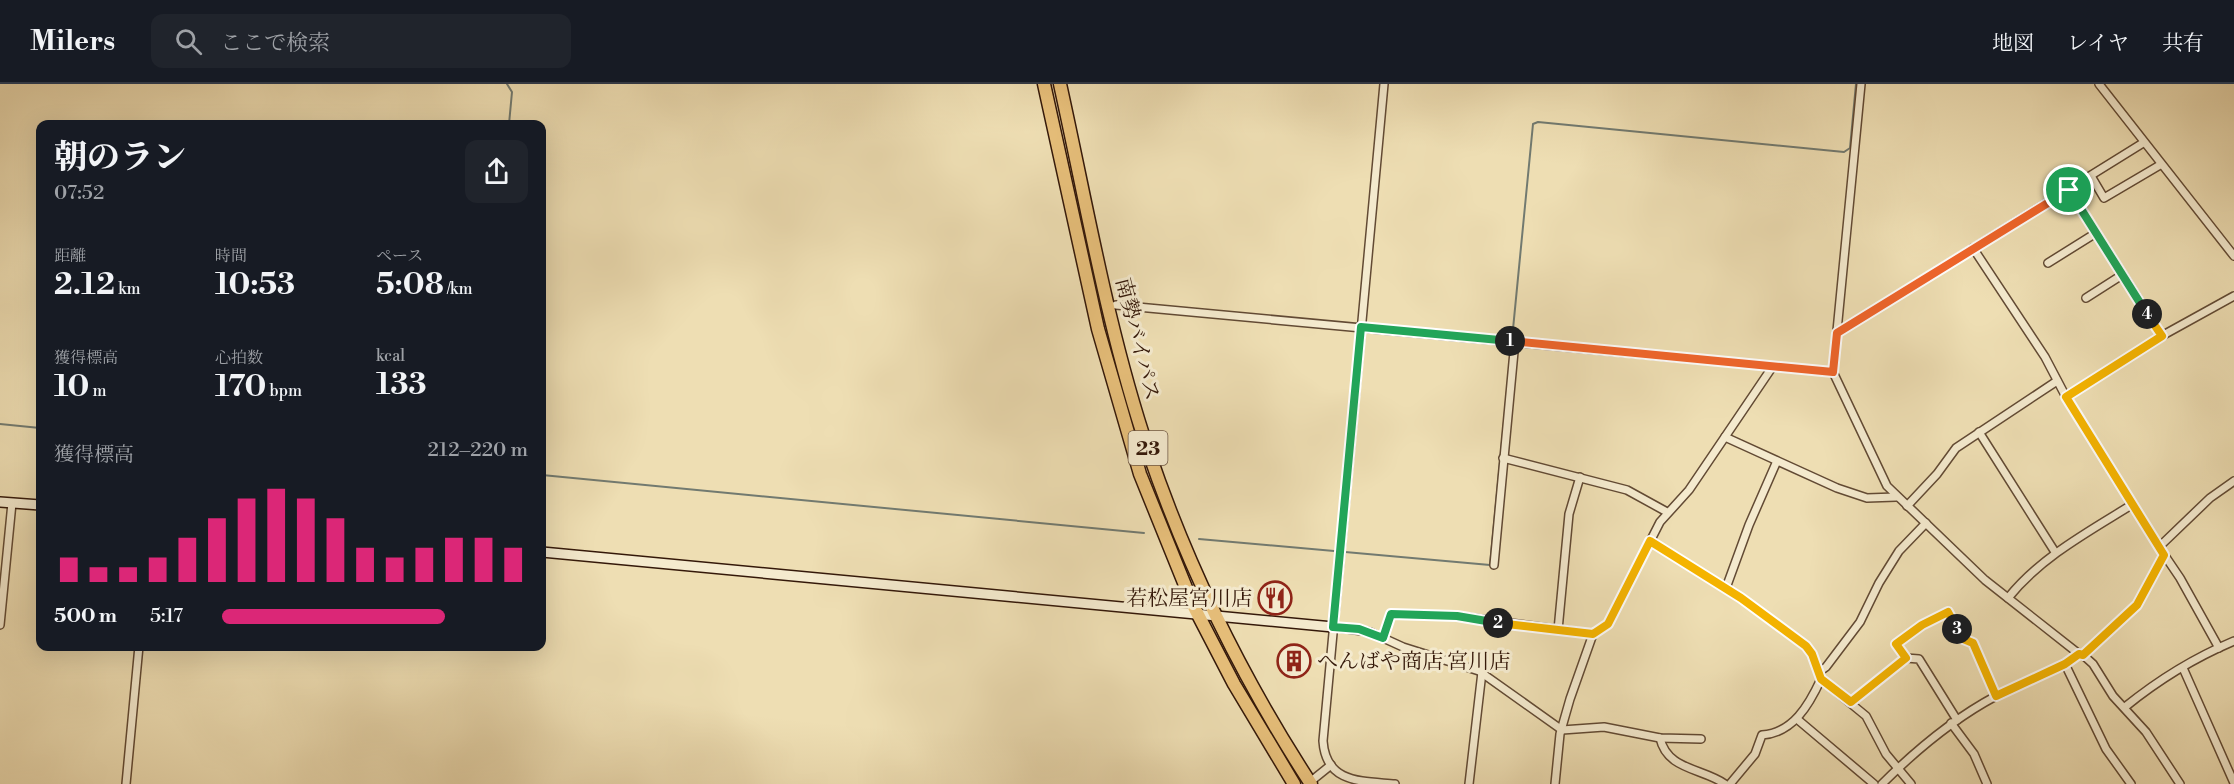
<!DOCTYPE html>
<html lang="ja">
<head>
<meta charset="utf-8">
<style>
  :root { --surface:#171b24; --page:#20242c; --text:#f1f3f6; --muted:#9ea1a6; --line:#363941; --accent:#db2777 }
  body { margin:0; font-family:"Libre Bodoni","Noto Serif JP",serif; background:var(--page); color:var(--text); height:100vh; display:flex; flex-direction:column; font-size:22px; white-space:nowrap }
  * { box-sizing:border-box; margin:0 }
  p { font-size:20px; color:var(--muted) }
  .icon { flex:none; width:33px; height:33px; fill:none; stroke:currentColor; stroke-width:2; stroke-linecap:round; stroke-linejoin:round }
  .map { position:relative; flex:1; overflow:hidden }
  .sheet { position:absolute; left:36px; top:36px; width:510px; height:531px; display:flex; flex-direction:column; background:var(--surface); border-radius:12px; box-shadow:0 6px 24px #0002 }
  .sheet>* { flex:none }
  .pin { position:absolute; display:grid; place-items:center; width:51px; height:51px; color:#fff; margin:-26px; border:3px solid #fff; border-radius:50%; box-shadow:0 2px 6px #0007 }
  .km { position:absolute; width:30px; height:30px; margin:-15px; border-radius:50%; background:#222; color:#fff; font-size:16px; line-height:30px; text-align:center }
  .round { display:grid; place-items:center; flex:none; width:63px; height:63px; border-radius:12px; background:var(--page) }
  .head { display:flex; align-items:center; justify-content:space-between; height:102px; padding:0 18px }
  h1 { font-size:33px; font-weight:800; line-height:45px }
  .metrics { display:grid; grid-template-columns:repeat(3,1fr); gap:9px; height:102px; padding:6px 18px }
  .metrics div { display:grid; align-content:center }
  .metrics b { font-size:30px; font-weight:800 }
  .metrics small { font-size:16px; font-weight:400 }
  .metrics p { font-size:16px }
  .chart { height:168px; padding:12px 18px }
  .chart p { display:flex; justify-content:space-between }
  .chart svg { width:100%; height:108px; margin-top:6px; stroke:var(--accent); stroke-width:6 }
  ul { padding:0 18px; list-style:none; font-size:20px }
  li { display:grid; grid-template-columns:96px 72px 1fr; align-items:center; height:45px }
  li i { height:15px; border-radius:8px; background:var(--accent) }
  header { display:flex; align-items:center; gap:36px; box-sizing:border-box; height:84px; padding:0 30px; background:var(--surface); border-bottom:2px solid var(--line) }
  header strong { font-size:28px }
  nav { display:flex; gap:33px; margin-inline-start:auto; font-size:21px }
  .search { width:420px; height:54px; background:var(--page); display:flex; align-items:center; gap:15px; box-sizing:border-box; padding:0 21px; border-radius:12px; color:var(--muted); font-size:22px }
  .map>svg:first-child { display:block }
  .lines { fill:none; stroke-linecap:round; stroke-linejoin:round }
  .stream { stroke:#727a70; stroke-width:2 }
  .street-casing { stroke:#624a34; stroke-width:10 }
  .secondary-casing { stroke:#341809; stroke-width:12 }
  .highway-casing { stroke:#341809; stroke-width:15 }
  .street { stroke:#f4eace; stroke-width:7 }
  .secondary { stroke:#f4eace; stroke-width:9 }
  .highway { stroke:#e7bf7a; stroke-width:12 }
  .split-1-casing { stroke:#fff; stroke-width:12 }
  .split-2-casing { stroke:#fff; stroke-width:12 }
  .split-3-casing { stroke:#fff; stroke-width:12 }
  .split-4-casing { stroke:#fff; stroke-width:12 }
  .split-5-casing { stroke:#fff; stroke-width:12 }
  .split-1 { stroke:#f0652b; stroke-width:8 }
  .split-2 { stroke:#22a559; stroke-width:8 }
  .split-3 { stroke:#f5b400; stroke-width:8 }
  .split-4 { stroke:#f5b400; stroke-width:8 }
  .split-5 { stroke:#22a559; stroke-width:8 }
  .labels { text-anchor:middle; stroke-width:6; stroke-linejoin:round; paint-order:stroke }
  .shield { fill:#f4eace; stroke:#6e5744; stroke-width:1.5 }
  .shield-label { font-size:20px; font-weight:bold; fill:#341809 }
  .street-label { font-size:21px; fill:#341809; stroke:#f4eace }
  .poi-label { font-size:21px; fill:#341809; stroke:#f4eace; text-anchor:end }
</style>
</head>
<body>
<header>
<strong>Milers</strong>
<div class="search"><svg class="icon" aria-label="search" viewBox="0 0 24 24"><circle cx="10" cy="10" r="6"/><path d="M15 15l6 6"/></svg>ここで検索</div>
<nav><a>地図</a><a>レイヤ</a><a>共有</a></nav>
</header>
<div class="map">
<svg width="2234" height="700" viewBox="0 0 2234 700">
  <rect width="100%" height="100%" fill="#eedeb3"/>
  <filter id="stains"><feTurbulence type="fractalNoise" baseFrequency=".00333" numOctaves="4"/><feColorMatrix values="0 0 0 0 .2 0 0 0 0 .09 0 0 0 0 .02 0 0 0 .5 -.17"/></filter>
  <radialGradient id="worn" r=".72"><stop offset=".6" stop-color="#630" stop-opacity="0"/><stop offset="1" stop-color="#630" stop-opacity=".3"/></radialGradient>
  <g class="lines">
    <!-- stream -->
    <g class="stream">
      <path d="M507,0L512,8L509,40"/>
      <path d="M0,340L40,344"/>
      <path d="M542,391L1144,449"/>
      <path d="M1199,455L1490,481L1533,40L1538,38L1844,68L1850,64L1856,0"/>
    </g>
    <defs>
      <g id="street">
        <path d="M1384,0L1323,657C1326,700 1362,697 1395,700"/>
        <path d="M1861,0L1833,288L1887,402L1985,496L2079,570"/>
        <path d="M2099,0L2234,172"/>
        <path d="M2091,92L2104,114L2160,81"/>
        <path d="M2069,106L2162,252"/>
        <path d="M1973,164L2045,273L2066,313L2159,463"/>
        <path d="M2048,179L2096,149"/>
        <path d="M2086,214L2122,191"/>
        <path d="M1116,221L1833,288"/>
        <path d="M1837,249L2143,59"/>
        <path d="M2066,313L2167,249L2234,212"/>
        <path d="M1979,348L2055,468"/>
        <path d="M1725,353L1837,404L1867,414L1896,413"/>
        <path d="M1503,374L1627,406L1667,428"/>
        <path d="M1907,422L1937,390L1956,364L2057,297"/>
        <path d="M1650,457L1741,514L1806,562L1812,570L1821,595L1866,632L1886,670L1911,700"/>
        <path d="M1494,481L1515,257"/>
        <path d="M1726,504L1749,441L1777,377"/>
        <path d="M2008,514C2041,473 2088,448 2133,420"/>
        <path d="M0,541L12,419"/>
        <path d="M1333,543L1370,548L1403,563L1479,587L1562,646L1604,643L1660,654L1701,655"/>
        <path d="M1558,546L1569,430L1580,393"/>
        <path d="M1383,554L1391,530L1457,532L1593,550"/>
        <path d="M2219,564L2180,494L2159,463L2210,414L2234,397"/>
        <path d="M2083,571L2093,580L2113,612L2146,648L2180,700"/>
        <path d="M2065,580L2106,665L2131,700"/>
        <path d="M2183,584L2234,699"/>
        <path d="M1819,588L1826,583L1860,538L1879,499L1899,467L1926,439"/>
        <path d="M1851,618L1906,574"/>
        <path d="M2125,623C2157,597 2196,573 2234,557"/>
        <path d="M1797,635L1874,700"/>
        <path d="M1957,636L1919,575L1906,574L1896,560L1922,541L1948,528L1961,554L1973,559L1996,612"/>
        <path d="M1951,639L1974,670L1987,700"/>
        <path d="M1660,654C1667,686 1702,684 1725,700"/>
        <path d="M1310,698L1331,681"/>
        <path d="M126,700L139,562"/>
        <path d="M1469,700L1482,588"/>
        <path d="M1555,700L1560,650L1570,615L1593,550L1608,540L1660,438L1689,406L1773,282"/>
        <path d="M1730,700L1755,670L1762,651C1793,649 1809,621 1821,595"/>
        <path d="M1882,700C1916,666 1953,635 1996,612C2024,597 2053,590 2079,570L2083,571L2137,521L2164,471"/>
      </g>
      <g id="secondary">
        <path d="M0,418L40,421"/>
        <path d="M542,468L1333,543"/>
      </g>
      <g id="highway">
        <path d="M1044,0L1098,245L1140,390L1193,521L1234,600L1294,700"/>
        <path d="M1060,0C1087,122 1108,247 1148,366C1188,484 1244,597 1311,700"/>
      </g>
    </defs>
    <!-- street casing -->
    <use href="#street" class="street-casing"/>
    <!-- secondary casing -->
    <use href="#secondary" class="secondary-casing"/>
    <!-- highway casing -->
    <use href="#highway" class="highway-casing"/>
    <!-- street -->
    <use href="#street" class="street"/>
    <!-- secondary -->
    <use href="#secondary" class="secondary"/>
    <!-- highway -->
    <use href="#highway" class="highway"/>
  </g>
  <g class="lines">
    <defs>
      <path id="split-1" d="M1510,257L1833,288L1837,249L2069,106"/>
      <path id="split-2" d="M1498,539L1457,532L1391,530L1383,554L1359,545L1333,543L1361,243L1510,257"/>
      <path id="split-3" d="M1498,539L1593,550L1608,540L1650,457L1741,514L1806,562L1812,570L1821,595L1851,618L1906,574L1896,560L1922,541L1948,528L1957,545"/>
      <path id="split-4" d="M1957,545L1961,554L1973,559L1996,612L2065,580L2079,570L2083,571L2137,521L2164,471L2066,313L2162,252L2147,230"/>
      <path id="split-5" d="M2069,106L2147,230"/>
    </defs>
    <!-- split-1 casing -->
    <use href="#split-1" class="split-1-casing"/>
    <!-- split-2 casing -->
    <use href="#split-2" class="split-2-casing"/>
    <!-- split-3 casing -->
    <use href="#split-3" class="split-3-casing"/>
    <!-- split-4 casing -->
    <use href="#split-4" class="split-4-casing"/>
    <!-- split-5 casing -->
    <use href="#split-5" class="split-5-casing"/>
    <!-- split-1 -->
    <use href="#split-1" class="split-1"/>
    <!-- split-2 -->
    <use href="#split-2" class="split-2"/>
    <!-- split-3 -->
    <use href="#split-3" class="split-3"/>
    <!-- split-4 -->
    <use href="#split-4" class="split-4"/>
    <!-- split-5 -->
    <use href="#split-5" class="split-5"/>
  </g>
  <!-- icons -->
  <defs>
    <symbol id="restaurant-ring" viewBox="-11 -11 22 22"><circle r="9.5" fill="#f4eace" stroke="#8f2418" stroke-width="1.5"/><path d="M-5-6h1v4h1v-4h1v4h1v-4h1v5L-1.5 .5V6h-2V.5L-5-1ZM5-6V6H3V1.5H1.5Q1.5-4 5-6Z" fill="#8f2418"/></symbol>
    <symbol id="building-ring" viewBox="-11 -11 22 22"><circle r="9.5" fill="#f4eace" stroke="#8f2418" stroke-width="1.5"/><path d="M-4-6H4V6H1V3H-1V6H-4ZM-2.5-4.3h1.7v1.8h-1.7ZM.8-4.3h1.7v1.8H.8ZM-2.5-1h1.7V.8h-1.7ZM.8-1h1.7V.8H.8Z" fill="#8f2418"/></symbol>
  </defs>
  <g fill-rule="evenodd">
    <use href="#restaurant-ring" x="1256" y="495" width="38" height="38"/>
    <use href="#building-ring" x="1275" y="558" width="38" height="38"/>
  </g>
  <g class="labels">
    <!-- shield labels -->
    <rect class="shield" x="1128.5" y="347" width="39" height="34" rx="4.5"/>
    <g class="shield-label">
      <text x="1148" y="371">23</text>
    </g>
    <!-- street labels -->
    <g class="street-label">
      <text transform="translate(1138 255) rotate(76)" y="7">南勢バイパス</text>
    </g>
    <!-- poi labels -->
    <g class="poi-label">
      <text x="1252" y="521">若松屋宮川店</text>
      <text x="1317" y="584" text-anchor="start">へんばや商店 宮川店</text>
    </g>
  </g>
  <rect width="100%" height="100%" filter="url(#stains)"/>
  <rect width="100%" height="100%" fill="url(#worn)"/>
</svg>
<div class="pin" style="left:2069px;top:106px;background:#1e9e55"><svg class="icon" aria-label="arrive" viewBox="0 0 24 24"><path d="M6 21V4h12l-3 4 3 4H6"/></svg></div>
<b class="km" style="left:1510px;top:257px">1</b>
<b class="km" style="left:1498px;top:539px">2</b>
<b class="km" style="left:1957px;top:545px">3</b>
<b class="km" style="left:2147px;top:230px">4</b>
<section class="sheet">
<div class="head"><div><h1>朝のラン</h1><p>07:52</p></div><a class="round"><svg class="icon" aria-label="share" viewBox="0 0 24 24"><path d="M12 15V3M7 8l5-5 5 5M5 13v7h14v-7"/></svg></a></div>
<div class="metrics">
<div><p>距離</p><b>2.12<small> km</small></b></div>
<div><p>時間</p><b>10:53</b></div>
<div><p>ペース</p><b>5:08<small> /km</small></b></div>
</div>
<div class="metrics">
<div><p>獲得標高</p><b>10<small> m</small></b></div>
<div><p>心拍数</p><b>170<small> bpm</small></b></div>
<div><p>kcal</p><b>133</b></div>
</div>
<div class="chart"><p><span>獲得標高</span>212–220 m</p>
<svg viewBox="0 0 160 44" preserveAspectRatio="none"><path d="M5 44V34M15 44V38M25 44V38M35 44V34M45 44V26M55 44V18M65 44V10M75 44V6M85 44V10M95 44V18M105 44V30M115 44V34M125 44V30M135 44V26M145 44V26M155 44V30"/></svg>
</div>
<ul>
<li><b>500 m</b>5:17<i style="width:73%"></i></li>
</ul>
</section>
</div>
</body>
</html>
